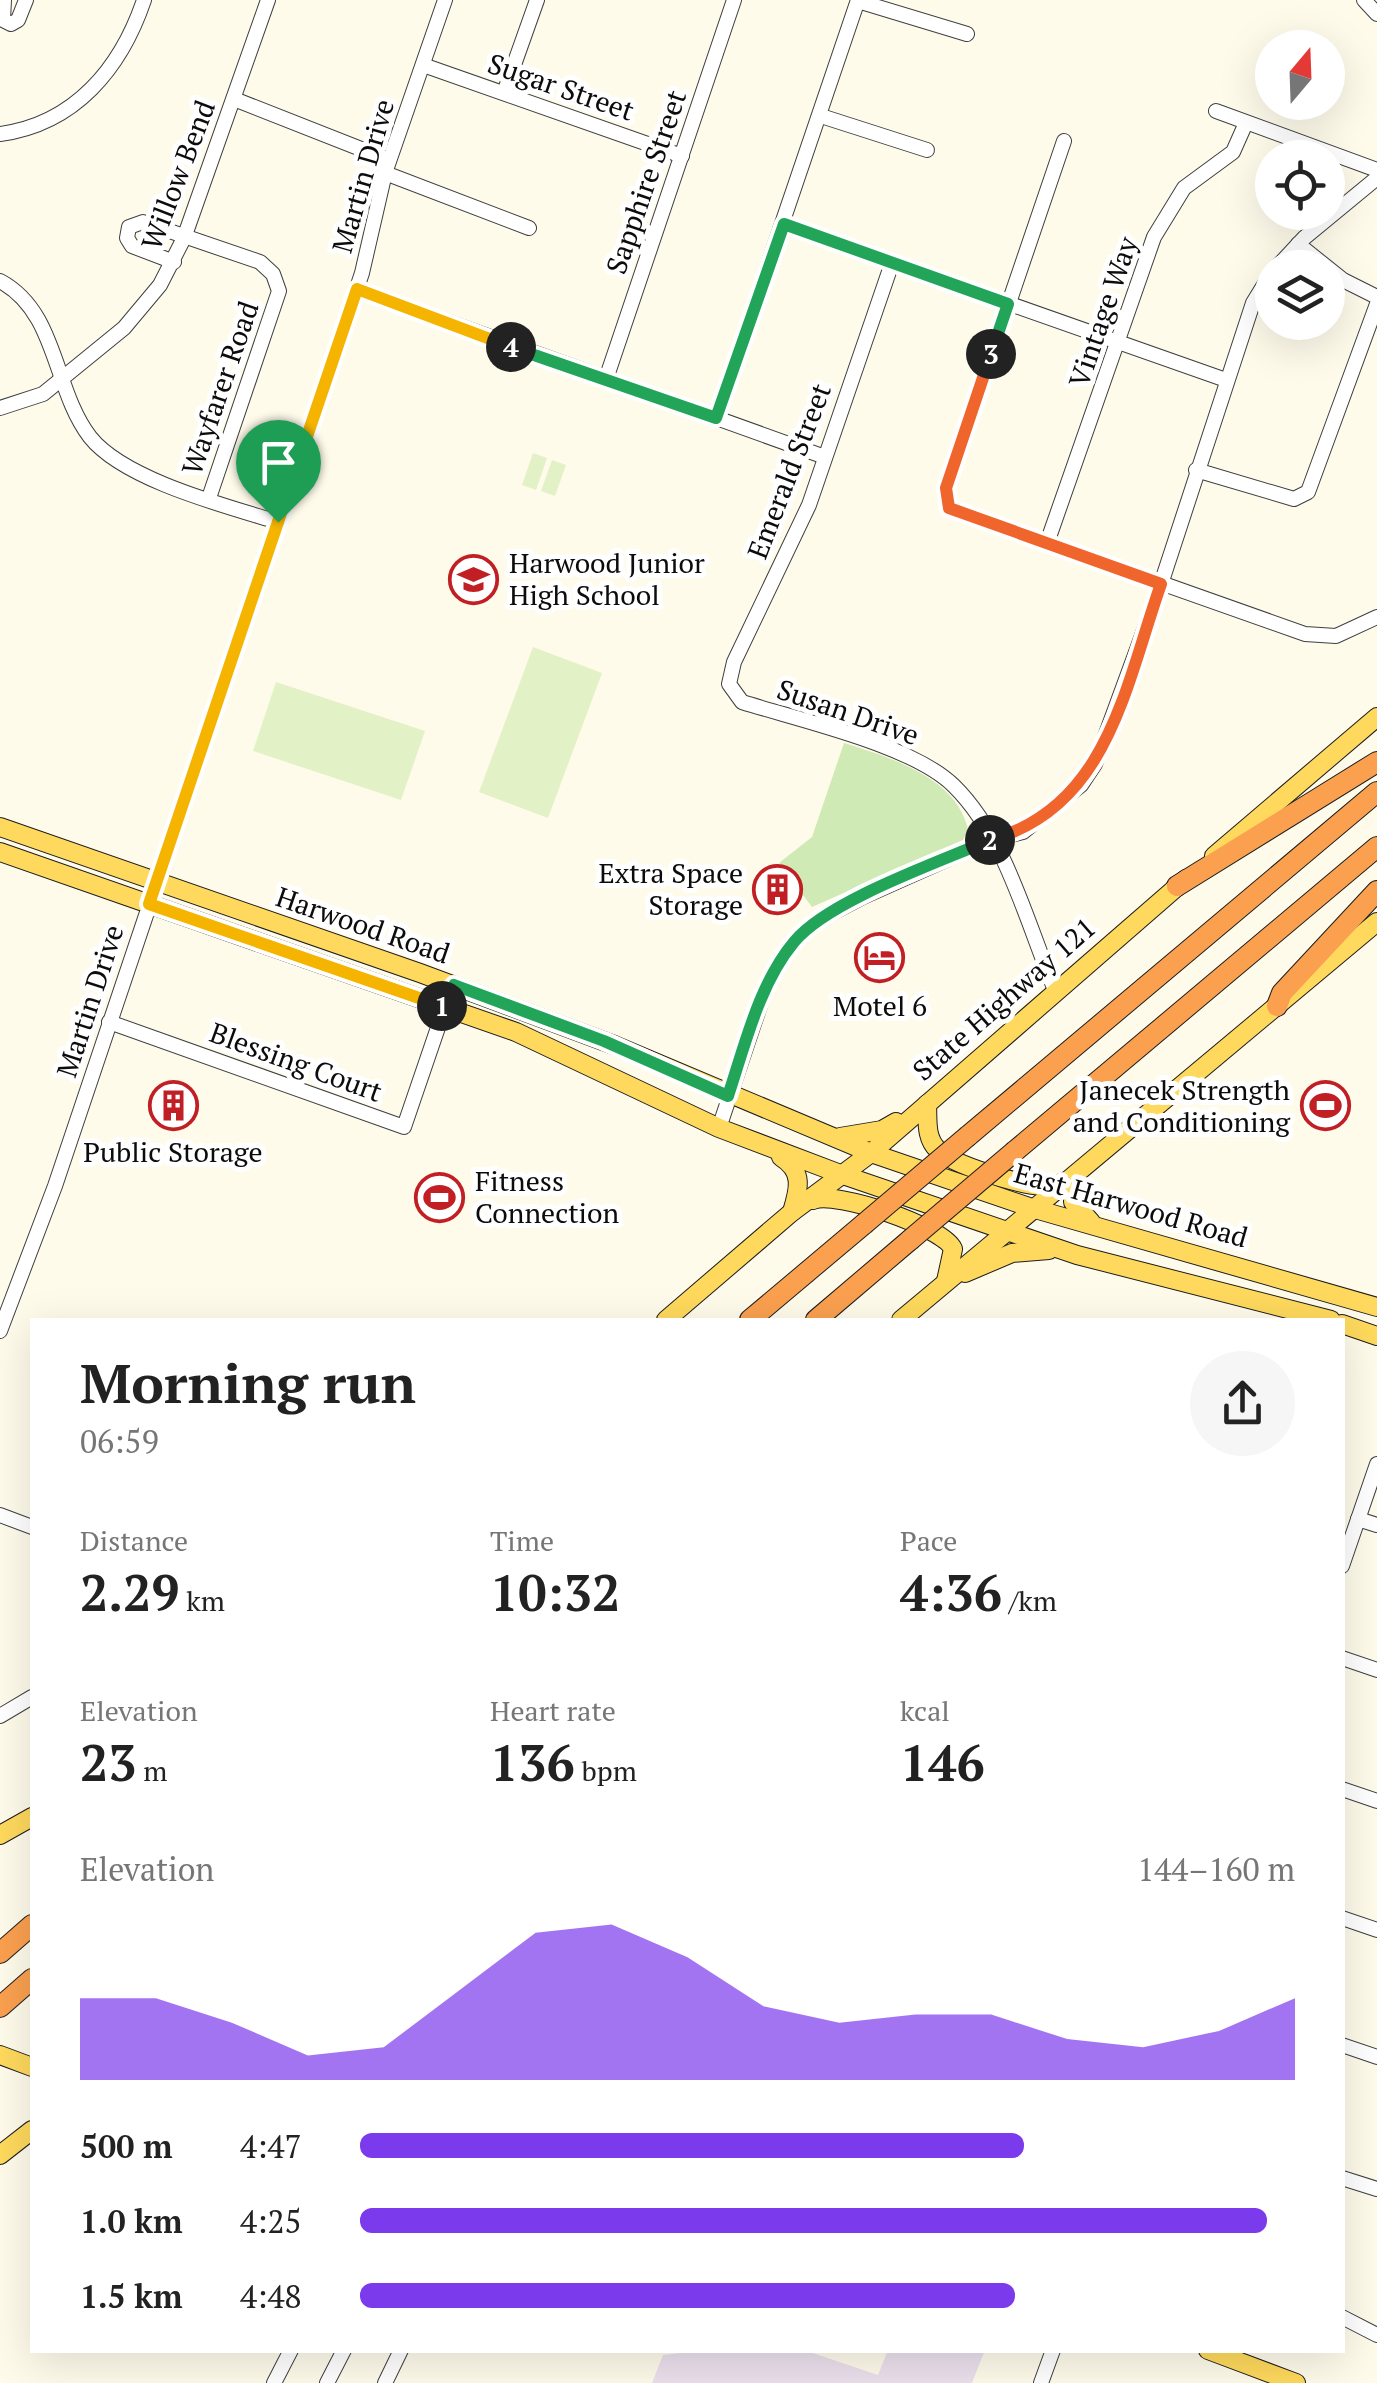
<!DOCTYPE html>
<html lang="en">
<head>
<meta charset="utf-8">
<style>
  :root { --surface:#fff; --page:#f6f6f6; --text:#222; --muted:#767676; --accent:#7c3aed }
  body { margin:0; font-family:"PT Serif",serif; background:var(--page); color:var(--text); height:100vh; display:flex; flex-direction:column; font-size:38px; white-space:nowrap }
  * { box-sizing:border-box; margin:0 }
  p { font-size:32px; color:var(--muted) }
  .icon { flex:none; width:55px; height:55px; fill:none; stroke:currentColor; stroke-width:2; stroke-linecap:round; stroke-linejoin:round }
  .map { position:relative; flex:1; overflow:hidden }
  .sheet { position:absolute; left:30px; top:1318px; width:1315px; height:1035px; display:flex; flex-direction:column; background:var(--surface); border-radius:0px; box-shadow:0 10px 40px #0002 }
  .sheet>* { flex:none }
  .needle { width:65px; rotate:19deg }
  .controls { position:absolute; left:1255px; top:30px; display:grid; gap:20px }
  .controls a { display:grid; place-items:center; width:90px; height:90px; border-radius:50%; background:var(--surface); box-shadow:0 10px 40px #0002; font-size:50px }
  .pin { position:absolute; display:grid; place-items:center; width:85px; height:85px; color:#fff; margin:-102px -42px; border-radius:50% 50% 50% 0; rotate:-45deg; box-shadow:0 0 10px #0007 }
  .pin .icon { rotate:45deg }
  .km { position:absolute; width:50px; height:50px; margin:-25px; border-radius:50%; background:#222; color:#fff; font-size:28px; line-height:50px; text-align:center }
  .round { display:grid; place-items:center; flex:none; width:105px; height:105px; border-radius:52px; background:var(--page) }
  .overview { display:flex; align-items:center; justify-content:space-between; height:170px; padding:0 50px }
  h1 { font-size:55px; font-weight:600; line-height:75px }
  .figures { display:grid; grid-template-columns:repeat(3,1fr); gap:15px; height:170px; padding:10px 50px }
  .figures div { display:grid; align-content:center }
  .figures b { font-size:50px; font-weight:600 }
  .figures small { font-size:28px; font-weight:400 }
  .figures p { font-size:28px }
  .chart { height:280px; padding:20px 50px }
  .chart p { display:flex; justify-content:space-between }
  .chart svg { width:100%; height:180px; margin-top:10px; fill:var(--accent); opacity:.7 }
  ul { padding:0 50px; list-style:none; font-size:32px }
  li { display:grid; grid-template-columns:160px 120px 1fr; align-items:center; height:75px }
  li i { height:25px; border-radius:12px; background:var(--accent) }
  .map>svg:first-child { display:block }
  .industrial { fill:#ebe0ec }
  .green { fill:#cfeab4 }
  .pitch { fill:#e2f1c6 }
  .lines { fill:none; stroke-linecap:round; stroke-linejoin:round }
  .minor-casing { stroke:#3f3f3f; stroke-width:16 }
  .major-casing { stroke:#1d1d1d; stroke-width:20 }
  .highway-casing { stroke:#1d1d1d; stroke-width:22 }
  .minor { stroke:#fff; stroke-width:14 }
  .major { stroke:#fed95d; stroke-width:18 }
  .highway { stroke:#faa04f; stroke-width:20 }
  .highway-bridge-casing { stroke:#1d1d1d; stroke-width:22; stroke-linecap:butt }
  .highway-bridge { stroke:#faa04f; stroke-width:20 }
  .split-1-casing { stroke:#fff; stroke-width:20 }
  .split-2-casing { stroke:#fff; stroke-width:20 }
  .split-3-casing { stroke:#fff; stroke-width:20 }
  .split-4-casing { stroke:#fff; stroke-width:20 }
  .split-5-casing { stroke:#fff; stroke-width:20 }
  .split-1 { stroke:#f5b400; stroke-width:12 }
  .split-2 { stroke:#22a559; stroke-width:12 }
  .split-3 { stroke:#f0652b; stroke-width:12 }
  .split-4 { stroke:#22a559; stroke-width:12 }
  .split-5 { stroke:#f5b400; stroke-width:12 }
  .labels { text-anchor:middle; stroke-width:10; stroke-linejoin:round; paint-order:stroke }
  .street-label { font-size:28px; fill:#0c0c0c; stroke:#fff }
  .poi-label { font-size:28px; fill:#0c0c0c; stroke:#fff; text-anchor:start }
</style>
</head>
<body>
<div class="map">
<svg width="1377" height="2383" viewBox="0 0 1377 2383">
  <rect width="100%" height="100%" fill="#fffbeb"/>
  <!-- industrial -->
  <path class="industrial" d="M705,2350H804L878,2375L888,2350H985L972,2383H652L663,2355Z"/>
  <!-- green -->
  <path class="green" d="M844,743C889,757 956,777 968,829L963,840L812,907L779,863L812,837Z"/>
  <!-- pitch -->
  <g class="pitch">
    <path d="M533,453L547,458L536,490L522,485Z"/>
    <path d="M552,460L566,465L555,496L541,491Z"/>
    <path d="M533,647L602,673L548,818L479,792Z"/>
    <path d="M276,682L425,731L401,800L253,751Z"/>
  </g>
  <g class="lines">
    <defs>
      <g id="minor">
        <path d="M4,0L3,20L11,24L18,20L26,0"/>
        <path d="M1364,0L1377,14"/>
        <path d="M858,1L967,34"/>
        <path d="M423,65L682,156"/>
        <path d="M504,93L537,0"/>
        <path d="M234,99L389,160"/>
        <path d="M1216,111L1377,170"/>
        <path d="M821,116L927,150"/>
        <path d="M0,134C75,124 121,68 144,0"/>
        <path d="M1064,141L946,488L949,508L1305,634L1336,636L1377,617"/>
        <path d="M385,173L529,228"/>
        <path d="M783,224L1226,380"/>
        <path d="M1298,244L1343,280L1377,297"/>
        <path d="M174,262L132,246L127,238L129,227L143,222L260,262L273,274L279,291L209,498"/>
        <path d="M892,263L809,505L734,662L729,684L742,702C799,720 913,745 954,786C1006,837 1027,924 1055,990"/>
        <path d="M1276,268L1304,238L1377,178"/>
        <path d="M0,281C58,312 53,389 90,437C124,480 226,506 278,522"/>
        <path d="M357,289L825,457"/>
        <path d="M606,379L734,0"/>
        <path d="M0,408L43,394L124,328L160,285L184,238L268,0"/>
        <path d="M716,418L858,0"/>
        <path d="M1196,470L1294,499L1308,492L1377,304"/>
        <path d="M1047,543L1154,237L1184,188L1233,152L1245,125"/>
        <path d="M109,1022L404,1127L445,1007"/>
        <path d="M719,1128L766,988L794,941L810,925L863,897L991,840L1023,832L1081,785L1095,764L1161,584L1253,303L1272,272"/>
        <path d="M0,1331L55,1186L362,273L385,173L445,0"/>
        <path d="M0,1515L32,1527"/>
        <path d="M1358,1519L1377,1525"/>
        <path d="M1342,1566L1377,1464"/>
        <path d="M1342,1658L1377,1670"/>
        <path d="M0,1716L32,1697"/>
        <path d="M1342,1789L1377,1801"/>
        <path d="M1342,1918L1377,1930"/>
        <path d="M1342,2045L1377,2057"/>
        <path d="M1342,2178L1377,2189"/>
        <path d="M1342,2317L1377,2335"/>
        <path d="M274,2383L291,2350"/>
        <path d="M327,2383L344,2350"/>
        <path d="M385,2383L401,2350"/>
        <path d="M1041,2383L1053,2350"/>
      </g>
      <g id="major">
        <path d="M0,827L420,973L614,1045L871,1153L1035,1209L1377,1307"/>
        <path d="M0,852L516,1032L719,1128L843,1175L1077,1255L1331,1320"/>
        <path d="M1214,856L1377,717"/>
        <path d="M927,1104C928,1120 925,1138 938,1150C953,1165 1020,1185 1043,1186C1053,1187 1064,1182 1074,1179L1073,1202L1091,1222"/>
        <path d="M840,1137L882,1130L896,1122"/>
        <path d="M781,1157C804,1171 799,1189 792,1212"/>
        <path d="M813,1200C835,1190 944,1227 953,1249L946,1281"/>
        <path d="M965,1273L1012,1253L1049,1250"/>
        <path d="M666,1320L792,1212L871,1153L1186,879"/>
        <path d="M901,1320L1377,922"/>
        <path d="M1342,1324L1377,1336"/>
        <path d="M0,1835L32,1817"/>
        <path d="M0,2055L32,2067"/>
        <path d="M0,2155L32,2130"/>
        <path d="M1208,2350L1296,2383"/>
      </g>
      <g id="highway">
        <path d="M1177,886L1377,762"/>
        <path d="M1277,1006L1282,993L1377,891"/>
        <path d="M968,1136L1377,792"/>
        <path d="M1015,1151L1377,847"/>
        <path d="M750,1320L864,1224"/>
        <path d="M816,1320L910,1240"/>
        <path d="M0,1953L32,1925"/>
        <path d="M0,2007L32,1979"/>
      </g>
    </defs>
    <!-- minor casing -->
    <use href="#minor" class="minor-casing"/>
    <!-- major casing -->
    <use href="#major" class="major-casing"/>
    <!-- highway casing -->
    <use href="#highway" class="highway-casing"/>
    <!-- minor -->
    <use href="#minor" class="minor"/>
    <!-- major -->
    <use href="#major" class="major"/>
    <!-- highway -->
    <use href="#highway" class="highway"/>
    <defs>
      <g id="highway-bridge">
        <path d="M864,1224L968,1136"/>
        <path d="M910,1240L1015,1151"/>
      </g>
    </defs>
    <!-- highway-bridge casing -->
    <use href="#highway-bridge" class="highway-bridge-casing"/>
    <!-- highway-bridge -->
    <use href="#highway-bridge" class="highway-bridge"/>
  </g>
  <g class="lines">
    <defs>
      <path id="split-1" d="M278,522L149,904L442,1006"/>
      <path id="split-2" d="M442,1006L454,985L604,1041L728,1096C745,1045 759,984 794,942C827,901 939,862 990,840"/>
      <path id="split-3" d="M990,840C1108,808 1125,686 1161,584L949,508L946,488L991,354"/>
      <path id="split-4" d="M511,347L716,418L784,224L1008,304L991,354"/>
      <path id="split-5" d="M278,522L357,289L511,347"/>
    </defs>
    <!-- split-1 casing -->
    <use href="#split-1" class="split-1-casing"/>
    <!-- split-2 casing -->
    <use href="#split-2" class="split-2-casing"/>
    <!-- split-3 casing -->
    <use href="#split-3" class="split-3-casing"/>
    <!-- split-4 casing -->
    <use href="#split-4" class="split-4-casing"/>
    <!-- split-5 casing -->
    <use href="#split-5" class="split-5-casing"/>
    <!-- split-1 -->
    <use href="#split-1" class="split-1"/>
    <!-- split-2 -->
    <use href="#split-2" class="split-2"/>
    <!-- split-3 -->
    <use href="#split-3" class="split-3"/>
    <!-- split-4 -->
    <use href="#split-4" class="split-4"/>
    <!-- split-5 -->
    <use href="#split-5" class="split-5"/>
  </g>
  <!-- icons -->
  <defs>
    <symbol id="school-ring" viewBox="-11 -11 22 22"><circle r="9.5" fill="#fff" stroke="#c11f24" stroke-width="1.5"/><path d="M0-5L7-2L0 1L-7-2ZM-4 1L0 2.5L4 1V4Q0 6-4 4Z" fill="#c11f24"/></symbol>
    <symbol id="building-ring" viewBox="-11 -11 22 22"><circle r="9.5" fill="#fff" stroke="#c11f24" stroke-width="1.5"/><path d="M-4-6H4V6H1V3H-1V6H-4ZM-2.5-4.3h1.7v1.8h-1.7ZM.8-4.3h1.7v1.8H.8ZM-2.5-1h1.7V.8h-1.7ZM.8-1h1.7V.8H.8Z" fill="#c11f24"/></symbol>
    <symbol id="hotel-ring" viewBox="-11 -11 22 22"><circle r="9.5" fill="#fff" stroke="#c11f24" stroke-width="1.5"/><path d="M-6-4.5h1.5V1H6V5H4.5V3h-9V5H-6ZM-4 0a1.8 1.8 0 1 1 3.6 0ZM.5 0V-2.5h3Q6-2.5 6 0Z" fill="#c11f24"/></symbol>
    <symbol id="stadium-ring" viewBox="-11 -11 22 22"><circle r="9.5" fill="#fff" stroke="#c11f24" stroke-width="1.5"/><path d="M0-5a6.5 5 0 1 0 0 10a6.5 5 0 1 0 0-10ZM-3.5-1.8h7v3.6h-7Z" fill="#c11f24"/></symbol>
  </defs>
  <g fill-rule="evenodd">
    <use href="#school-ring" x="446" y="552" width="55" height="55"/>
    <use href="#building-ring" x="750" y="862" width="55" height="55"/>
    <use href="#hotel-ring" x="852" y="930" width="55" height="55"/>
    <use href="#building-ring" x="146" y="1078" width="55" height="55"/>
    <use href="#stadium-ring" x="1298" y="1078" width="55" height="55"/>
    <use href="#stadium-ring" x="412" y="1170" width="55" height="55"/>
  </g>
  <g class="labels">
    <!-- street labels -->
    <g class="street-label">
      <text transform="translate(561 87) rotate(19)" y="10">Sugar Street</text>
      <text transform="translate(178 175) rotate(-69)" y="10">Willow Bend</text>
      <text transform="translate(363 176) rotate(-74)" y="10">Martin Drive</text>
      <text transform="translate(646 182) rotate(-71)" y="10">Sapphire Street</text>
      <text transform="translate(1103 312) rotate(-71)" y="10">Vintage Way</text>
      <text transform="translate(220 388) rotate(-71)" y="10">Wayfarer Road</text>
      <text transform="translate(789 471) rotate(-69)" y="10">Emerald Street</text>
      <text transform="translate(848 712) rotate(19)" y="10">Susan Drive</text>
      <text transform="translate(363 925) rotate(19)" y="10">Harwood Road</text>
      <text transform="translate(1004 999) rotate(-41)" y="10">State Highway 121</text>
      <text transform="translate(90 1001) rotate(-72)" y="10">Martin Drive</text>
      <text transform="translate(296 1062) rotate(20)" y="10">Blessing Court</text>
      <text transform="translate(1131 1205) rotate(16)" y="10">East Harwood Road</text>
    </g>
    <!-- poi labels -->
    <g class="poi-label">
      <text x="509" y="573">Harwood Junior<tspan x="509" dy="32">High School</tspan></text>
      <text x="743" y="883" text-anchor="end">Extra Space<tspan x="743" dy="32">Storage</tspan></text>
      <text x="880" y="1016" text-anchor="middle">Motel 6</text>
      <text x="1290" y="1100" text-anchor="end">Janecek Strength<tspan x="1290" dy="32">and Conditioning</tspan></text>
      <text x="173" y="1162" text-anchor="middle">Public Storage</text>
      <text x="475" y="1191">Fitness<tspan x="475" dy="32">Connection</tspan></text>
    </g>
  </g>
</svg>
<div class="controls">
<a><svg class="needle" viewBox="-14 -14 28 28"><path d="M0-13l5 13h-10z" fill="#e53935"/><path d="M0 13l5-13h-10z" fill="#767676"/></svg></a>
<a><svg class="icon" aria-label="locate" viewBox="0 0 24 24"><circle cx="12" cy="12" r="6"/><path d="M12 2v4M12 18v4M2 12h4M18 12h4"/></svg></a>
<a><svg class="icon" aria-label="layers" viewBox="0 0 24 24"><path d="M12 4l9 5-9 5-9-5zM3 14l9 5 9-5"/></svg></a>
</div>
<div class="pin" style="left:278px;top:522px;background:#1e9e55"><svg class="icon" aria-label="arrive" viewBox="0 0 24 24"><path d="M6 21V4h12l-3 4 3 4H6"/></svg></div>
<b class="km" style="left:442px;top:1006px">1</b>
<b class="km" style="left:990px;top:840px">2</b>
<b class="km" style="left:991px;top:354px">3</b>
<b class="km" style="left:511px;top:347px">4</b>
<section class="sheet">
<div class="overview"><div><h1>Morning run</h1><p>06:59</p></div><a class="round"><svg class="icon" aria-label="share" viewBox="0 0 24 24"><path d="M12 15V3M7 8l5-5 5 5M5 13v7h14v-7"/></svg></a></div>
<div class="figures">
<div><p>Distance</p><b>2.29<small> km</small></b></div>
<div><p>Time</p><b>10:32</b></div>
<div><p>Pace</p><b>4:36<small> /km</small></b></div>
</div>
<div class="figures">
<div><p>Elevation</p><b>23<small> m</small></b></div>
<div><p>Heart rate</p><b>136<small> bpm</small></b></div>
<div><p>kcal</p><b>146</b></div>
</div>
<div class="chart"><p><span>Elevation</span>144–160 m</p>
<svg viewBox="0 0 160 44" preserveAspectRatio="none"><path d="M0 44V24L10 24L20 30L30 38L40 36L50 22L60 8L70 6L80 14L90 26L100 30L110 28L120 28L130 34L140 36L150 32L160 24V44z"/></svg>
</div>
<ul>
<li><b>500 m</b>4:47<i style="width:71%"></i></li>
<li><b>1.0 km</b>4:25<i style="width:97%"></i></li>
<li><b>1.5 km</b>4:48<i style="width:70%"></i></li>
</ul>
</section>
</div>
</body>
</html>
